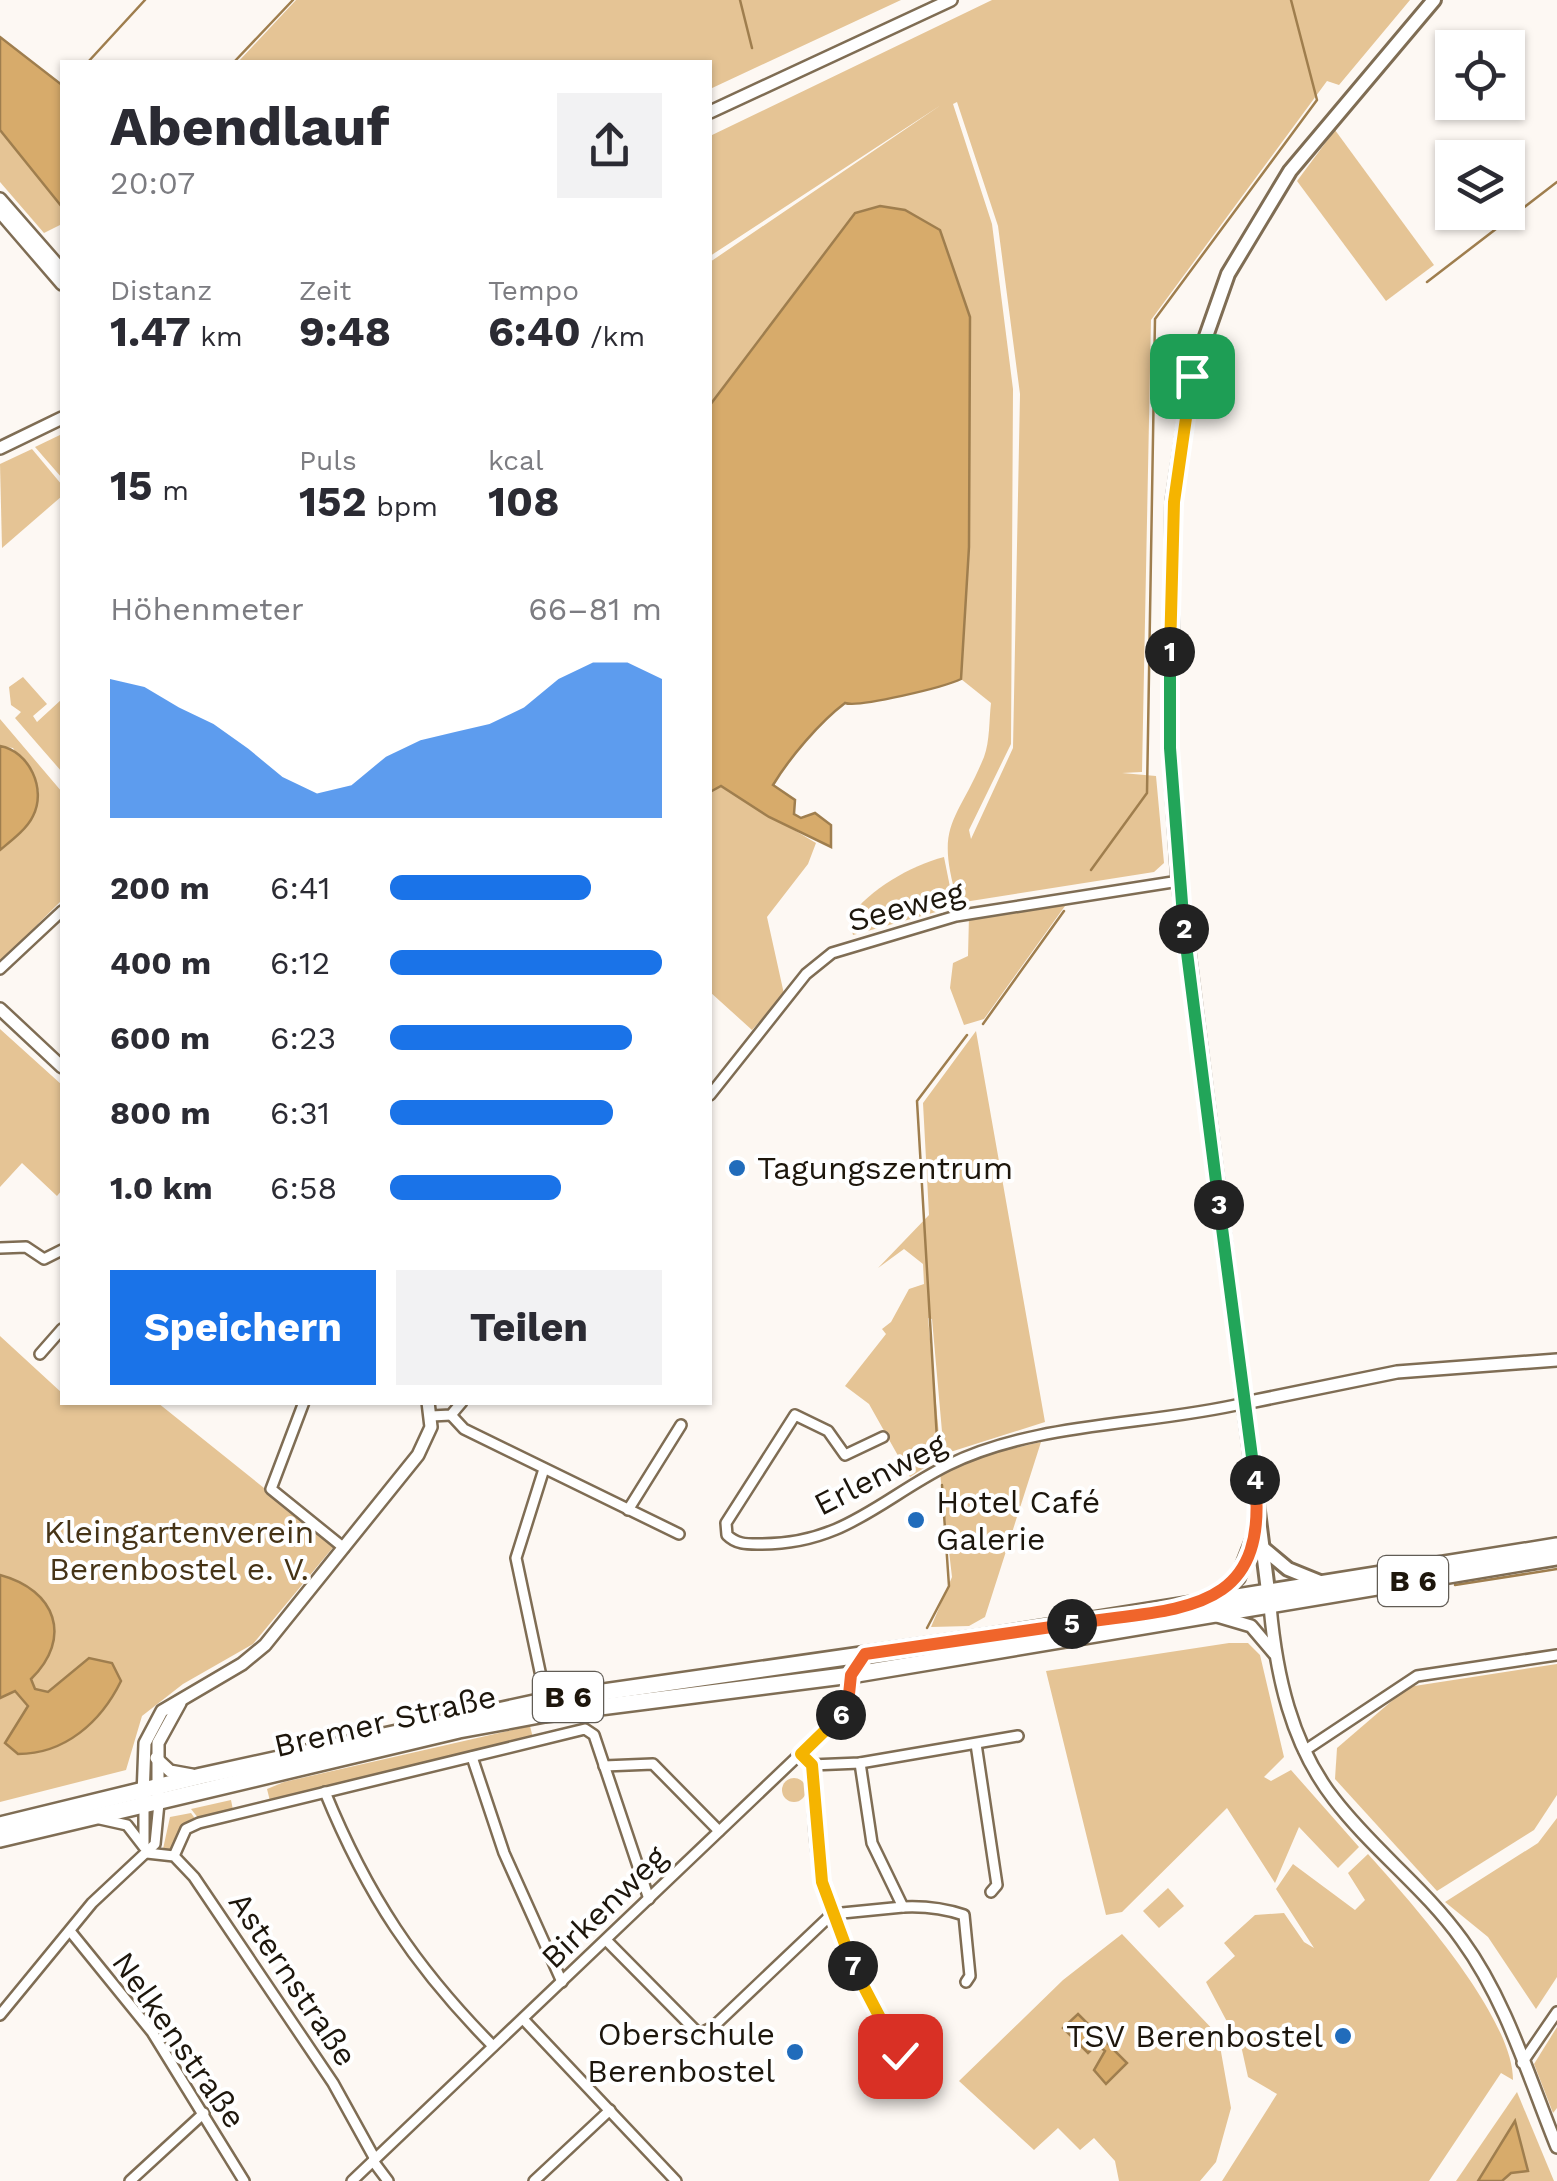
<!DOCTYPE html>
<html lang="de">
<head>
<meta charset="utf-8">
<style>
  :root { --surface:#fff; --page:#f2f2f3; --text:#2b2b33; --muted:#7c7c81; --accent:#1a73e8 }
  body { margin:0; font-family:"Work Sans",sans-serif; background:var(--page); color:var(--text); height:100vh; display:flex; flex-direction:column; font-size:38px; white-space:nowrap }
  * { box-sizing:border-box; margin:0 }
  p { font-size:32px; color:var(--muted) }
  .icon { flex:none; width:55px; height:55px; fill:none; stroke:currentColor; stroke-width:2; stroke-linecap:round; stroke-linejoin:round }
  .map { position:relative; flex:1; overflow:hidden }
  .drawer { position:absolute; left:60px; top:60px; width:652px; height:1345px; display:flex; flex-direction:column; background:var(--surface); border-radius:0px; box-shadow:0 2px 8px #0004 }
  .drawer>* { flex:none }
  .tools { position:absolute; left:1435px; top:30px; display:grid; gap:20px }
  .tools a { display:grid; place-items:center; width:90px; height:90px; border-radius:0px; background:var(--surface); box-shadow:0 2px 8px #0004; font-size:50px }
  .pin { position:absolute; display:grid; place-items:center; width:85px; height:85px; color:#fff; margin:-42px; border-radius:20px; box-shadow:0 5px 15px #0006 }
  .km { position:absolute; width:50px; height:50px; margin:-25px; border-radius:50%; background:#222; color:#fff; font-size:28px; line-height:50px; text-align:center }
  .round { display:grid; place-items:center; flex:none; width:105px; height:105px; border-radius:0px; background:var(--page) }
  .head { display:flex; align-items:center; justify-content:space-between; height:170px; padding:0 50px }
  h1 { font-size:55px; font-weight:700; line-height:75px }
  .figures { display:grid; grid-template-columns:repeat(3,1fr); gap:15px; height:170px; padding:10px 50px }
  .figures div { display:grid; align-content:center }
  .figures b { font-size:42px; font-weight:700 }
  .figures small { font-size:28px; font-weight:400 }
  .figures p { font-size:28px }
  .chart { height:280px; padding:20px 50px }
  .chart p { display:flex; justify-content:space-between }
  .chart svg { width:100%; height:180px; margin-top:10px; fill:var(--accent); opacity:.7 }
  .action { display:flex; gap:20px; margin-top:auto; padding:20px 50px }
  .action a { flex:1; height:115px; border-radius:0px; background:var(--accent); color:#fff; font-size:40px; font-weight:700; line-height:115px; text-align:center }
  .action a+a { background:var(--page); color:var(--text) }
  ul { padding:0 50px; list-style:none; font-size:32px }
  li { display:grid; grid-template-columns:160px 120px 1fr; align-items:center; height:75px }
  li i { height:25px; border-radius:12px; background:var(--accent) }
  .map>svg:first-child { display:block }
  .green { fill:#e5c495; fill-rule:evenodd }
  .water { fill:#d7ab6b; stroke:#9f7e4e; stroke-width:2.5 }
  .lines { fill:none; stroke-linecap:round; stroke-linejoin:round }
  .stream { stroke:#9f7e4e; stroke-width:2.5 }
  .minor-casing { stroke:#7f6d54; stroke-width:14 }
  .tertiary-casing { stroke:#7f6d54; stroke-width:16 }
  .secondary-casing { stroke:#7f6d54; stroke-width:18 }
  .primary-casing { stroke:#7f6d54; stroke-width:20 }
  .minor { stroke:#fff; stroke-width:9 }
  .tertiary { stroke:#fff; stroke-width:11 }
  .secondary { stroke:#fff; stroke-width:12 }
  .primary { stroke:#fff; stroke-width:15 }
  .split-1-casing { stroke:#fff; stroke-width:20 }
  .split-2-casing { stroke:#fff; stroke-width:20 }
  .split-3-casing { stroke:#fff; stroke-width:20 }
  .split-4-casing { stroke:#fff; stroke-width:20 }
  .split-5-casing { stroke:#fff; stroke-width:20 }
  .split-6-casing { stroke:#fff; stroke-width:20 }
  .split-7-casing { stroke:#fff; stroke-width:20 }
  .split-8-casing { stroke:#fff; stroke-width:20 }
  .split-1 { stroke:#f5b400; stroke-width:12 }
  .split-2 { stroke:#22a559; stroke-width:12 }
  .split-3 { stroke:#22a559; stroke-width:12 }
  .split-4 { stroke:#22a559; stroke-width:12 }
  .split-5 { stroke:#f0652b; stroke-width:12 }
  .split-6 { stroke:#f0652b; stroke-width:12 }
  .split-7 { stroke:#f5b400; stroke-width:12 }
  .split-8 { stroke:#f5b400; stroke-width:12 }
  .poi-dot { fill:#216cbb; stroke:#fff; stroke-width:4 }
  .labels { text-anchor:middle; stroke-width:8; stroke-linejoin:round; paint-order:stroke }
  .shield { fill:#fff; stroke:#615c55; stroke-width:2.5 }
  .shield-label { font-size:30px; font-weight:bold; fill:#1d160c }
  .street-label { font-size:32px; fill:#1d160c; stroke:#fff }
  .poi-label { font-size:32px; fill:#1d160c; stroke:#fff; text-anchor:start }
  .park-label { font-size:32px; fill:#463417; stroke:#fff }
</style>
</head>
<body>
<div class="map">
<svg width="1557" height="2181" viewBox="0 0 1557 2181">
  <rect width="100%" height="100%" fill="#fdf8f3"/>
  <!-- green -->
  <g class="green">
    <path d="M296,0H901L710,89V62H238Z"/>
    <path d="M992,0H1410L1339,85L1327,81L1151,320L1142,772L1122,773L1156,776L1164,863L1154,872L958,903C934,822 956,825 984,757C990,741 989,720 991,703L961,679L969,547L970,317L940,230L855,213L710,405V262L941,105L710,256V136ZM957,102L998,226L1020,394L1013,748L971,839L969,830L1011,744L1013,389L992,224L953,104Z"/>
    <path d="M0,130L62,207V224L44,233L0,182Z"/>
    <path d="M1335,130L1434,265L1386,301L1297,181Z"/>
    <path d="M62,434V478L35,447Z"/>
    <path d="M32,449L62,485V496L2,548L0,464Z"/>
    <path d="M23,677L47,704L33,716L37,722L62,699V772L15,718L21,712L11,705L9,687Z"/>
    <path d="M0,719L62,792V900L0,962V850L33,816L39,791L13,748L0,746Z"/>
    <path d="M720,786L816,843L808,864L767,917L784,994L752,1030L710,992V792Z"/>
    <path d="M944,857L954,907L853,935L849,918C870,889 910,866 944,857Z"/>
    <path d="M1070,899L984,1019L964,1025L950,988L953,963L968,956L969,916Z"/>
    <path d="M0,1029L62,1085V1190L57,1196L22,1163L0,1187Z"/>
    <path d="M976,1031L1045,1422L944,1454L932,1319L928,1318L941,1457L910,1477L869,1404L845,1386L886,1334L882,1329L891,1322L909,1289L924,1284L923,1264L904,1249L878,1268L929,1215L923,1103Z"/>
    <path d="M0,1336L62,1393V1402L158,1403L335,1545L253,1644L183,1684L142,1716L126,1770L0,1802Z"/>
    <path d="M1041,1442L985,1617L969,1626L931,1627L952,1577L940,1473L989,1454Z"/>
    <path d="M1229,1643H1248L1260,1655L1284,1757L1264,1777L1271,1781L1291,1770L1359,1847L1338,1868L1299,1827L1275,1883L1227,1808L1122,1912L1106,1915L1046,1671Z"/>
    <path d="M1557,1664V1795L1534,1830L1437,1891L1335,1779L1337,1748L1408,1687Z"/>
    <path d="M530,1726L533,1738L270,1801L267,1789L284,1782Z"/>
    <circle cx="794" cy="1790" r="12"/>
    <path d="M231,1800L233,1810L199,1819L191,1809Z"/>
    <path d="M191,1813L196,1820L181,1827L172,1851L163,1849L170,1817Z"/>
    <path d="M1557,1818V1977L1536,2009L1488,1937L1445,1902L1538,1843Z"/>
    <path d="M1368,1854C1411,1902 1513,2016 1513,2080L1501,2073L1429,2181H1222L1277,2094L1248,2077L1242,2050L1206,1982L1235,1956L1224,1943L1255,1915L1284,1913L1304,1942L1314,1948L1276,1889L1293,1864L1355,1910L1365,1900L1348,1873Z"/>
    <path d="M1168,1888L1184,1906L1159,1928L1143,1911Z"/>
    <path d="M1122,1934L1218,2035L1231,2108L1216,2162L1200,2181H1119L1115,2161L1094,2138L1080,2150L1058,2128L1034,2150L959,2081L1063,1980Z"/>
    <path d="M1557,2027V2108L1553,2113L1534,2064Z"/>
    <path d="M1517,2092L1554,2181H1456Z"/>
  </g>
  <!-- water -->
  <g class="water">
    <path d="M0,37L62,85V207L0,130Z"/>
    <path d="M880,206L905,210L940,230L970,317L969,547L961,679C945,687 858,708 845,703C820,722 790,757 773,785L795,800L794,814L801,818L815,813L831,825V847L769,817L721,786L710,792V405L855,213Z"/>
    <path d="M0,746C29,751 47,789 33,816C27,829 11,841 0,850Z"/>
    <path d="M0,1575C56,1590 73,1638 31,1679L35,1689L48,1692L89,1658L112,1663L121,1681C101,1722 65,1754 18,1754L5,1743L28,1706L15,1691L0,1698Z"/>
    <path d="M1078,2014L1127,2063L1106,2084L1094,2070L1105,2051L1097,2044L1088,2053L1063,2028Z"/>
    <path d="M1515,2121L1528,2171L1511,2173L1502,2181H1478Z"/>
  </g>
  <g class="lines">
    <!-- stream -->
    <g class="stream">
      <path d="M740,0L752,48"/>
      <path d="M88,62L145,0"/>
      <path d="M234,62L293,0"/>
      <path d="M1427,282L1557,182"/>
      <path d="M1091,870L1147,793L1155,319L1317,100L1291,0"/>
      <path d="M983,1024L1064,911"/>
      <path d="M938,1456L917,1101L967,1035"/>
      <path d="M1455,1585L1557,1569"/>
      <path d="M927,1628L949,1586L942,1485"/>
    </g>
    <defs>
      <g id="minor">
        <path d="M0,969L62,911"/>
        <path d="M710,1095L806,974L832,953L956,916L1179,881"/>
        <path d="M0,1248L26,1247L44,1259L62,1250"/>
        <path d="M40,1354L62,1329"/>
        <path d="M304,1402L271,1489L344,1548"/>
        <path d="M451,1415L464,1429L679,1534"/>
        <path d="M431,1416L451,1415L462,1402"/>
        <path d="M883,1437L845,1455L828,1431L795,1415L726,1523L727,1535C737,1545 748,1544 762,1544C844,1544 882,1498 948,1465C1038,1421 1149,1426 1245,1403"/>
        <path d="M628,1510L681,1425"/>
        <path d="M542,1681L516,1558L544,1469"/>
        <path d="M976,1744L997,1885L991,1892"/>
        <path d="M1304,1751L1417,1676L1557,1655"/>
        <path d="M801,1754L811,1765C814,1803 813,1843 822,1880C836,1944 871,1999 900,2056"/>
        <path d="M472,1757L504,1853L562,1982"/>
        <path d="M811,1765L860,1763L1018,1736"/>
        <path d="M604,1766L653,1764L719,1831"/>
        <path d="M325,1792C367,1895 415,1967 493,2046"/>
        <path d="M144,1805V1846"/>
        <path d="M100,1819L127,1825L144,1847"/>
        <path d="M147,1853L174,1856L194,1877L333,2083L375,2159"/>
        <path d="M174,1856L186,1829L199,1823L585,1729L594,1735L649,1899"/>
        <path d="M903,1907C923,1906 946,1909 964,1915L970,1976L966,1982"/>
        <path d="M832,1914L903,1907L872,1843L860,1763"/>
        <path d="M70,1931L152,2032L244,2181"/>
        <path d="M606,1940L699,2034L713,2027L832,1914"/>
        <path d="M0,2015L92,1903L155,1844L159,1803"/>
        <path d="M523,2019L676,2181"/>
        <path d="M1522,2063L1557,2012"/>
        <path d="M373,2161L388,2181"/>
        <path d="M130,2181L204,2113"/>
        <path d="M352,2181L840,1716C855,1697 849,1678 864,1655"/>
        <path d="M534,2181L610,2110"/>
      </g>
      <g id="tertiary">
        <path d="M710,112L951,0"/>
        <path d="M0,199L62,270"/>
        <path d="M0,212L62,284"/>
        <path d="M0,448L62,418"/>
        <path d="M0,1009L62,1067"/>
        <path d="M1245,1403L1397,1372L1557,1360"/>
        <path d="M1270,1606C1276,1674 1291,1744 1334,1799C1372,1849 1425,1888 1462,1940C1506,2000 1529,2078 1557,2147"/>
        <path d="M1217,1616L1251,1626L1274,1653"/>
        <path d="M156,1758L170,1771L192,1775"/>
        <path d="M158,1793V1743L180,1703"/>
        <path d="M143,1796L145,1743L162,1711L242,1664L265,1645L418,1455L431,1427L428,1402"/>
      </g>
      <g id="secondary">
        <path d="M1263,1548L1288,1569L1320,1582"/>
        <path d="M1213,1598L1238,1578L1257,1529"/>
        <path d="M1269,1599L1179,881L1170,748L1173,502L1192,376L1228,274L1290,171L1434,0"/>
      </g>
      <g id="primary">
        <path d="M0,1825L201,1776L548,1700L986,1637L1557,1546"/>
        <path d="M0,1839L459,1730L545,1714L851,1675L1557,1557"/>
      </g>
    </defs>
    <!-- minor casing -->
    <use href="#minor" class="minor-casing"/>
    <!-- tertiary casing -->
    <use href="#tertiary" class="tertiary-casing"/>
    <!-- secondary casing -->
    <use href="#secondary" class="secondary-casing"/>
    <!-- primary casing -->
    <use href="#primary" class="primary-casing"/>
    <!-- minor -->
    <use href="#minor" class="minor"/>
    <!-- tertiary -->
    <use href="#tertiary" class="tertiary"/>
    <!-- secondary -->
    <use href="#secondary" class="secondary"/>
    <!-- primary -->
    <use href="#primary" class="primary"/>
  </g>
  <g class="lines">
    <defs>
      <path id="split-1" d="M1170,652L1174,502L1192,376"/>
      <path id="split-2" d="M1170,652V748L1184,929"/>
      <path id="split-3" d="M1184,929L1219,1205"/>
      <path id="split-4" d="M1219,1205L1255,1480"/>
      <path id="split-5" d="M1072,1624C1177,1607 1270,1618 1255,1480"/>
      <path id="split-6" d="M841,1715L848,1704L851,1675L865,1654L1072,1624"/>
      <path id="split-7" d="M841,1715L801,1754L812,1765L822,1882L853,1966"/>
      <path id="split-8" d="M853,1966L900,2056"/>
    </defs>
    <!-- split-1 casing -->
    <use href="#split-1" class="split-1-casing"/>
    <!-- split-2 casing -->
    <use href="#split-2" class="split-2-casing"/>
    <!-- split-3 casing -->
    <use href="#split-3" class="split-3-casing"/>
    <!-- split-4 casing -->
    <use href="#split-4" class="split-4-casing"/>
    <!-- split-5 casing -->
    <use href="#split-5" class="split-5-casing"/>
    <!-- split-6 casing -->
    <use href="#split-6" class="split-6-casing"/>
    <!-- split-7 casing -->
    <use href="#split-7" class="split-7-casing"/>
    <!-- split-8 casing -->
    <use href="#split-8" class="split-8-casing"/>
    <!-- split-1 -->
    <use href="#split-1" class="split-1"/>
    <!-- split-2 -->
    <use href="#split-2" class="split-2"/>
    <!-- split-3 -->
    <use href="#split-3" class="split-3"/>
    <!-- split-4 -->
    <use href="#split-4" class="split-4"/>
    <!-- split-5 -->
    <use href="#split-5" class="split-5"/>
    <!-- split-6 -->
    <use href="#split-6" class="split-6"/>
    <!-- split-7 -->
    <use href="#split-7" class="split-7"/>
    <!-- split-8 -->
    <use href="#split-8" class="split-8"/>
  </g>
  <!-- markers -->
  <g class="poi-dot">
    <circle cx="737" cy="1168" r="10"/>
    <circle cx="916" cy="1520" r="10"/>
    <circle cx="1343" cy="2036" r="10"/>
    <circle cx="795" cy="2052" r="10"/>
  </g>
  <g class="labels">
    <!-- shield labels -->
    <g class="shield">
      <rect x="1378" y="1556" width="70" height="50" rx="8"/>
      <rect x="533" y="1672" width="70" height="50" rx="8"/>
    </g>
    <g class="shield-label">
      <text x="1413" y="1591">B 6</text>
      <text x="568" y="1707">B 6</text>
    </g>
    <!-- street labels -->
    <g class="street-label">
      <text transform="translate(906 906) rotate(-15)" y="11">Seeweg</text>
      <text transform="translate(880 1474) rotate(-27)" y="11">Erlenweg</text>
      <text transform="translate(385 1721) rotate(-13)" y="11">Bremer Straße</text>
      <text transform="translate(604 1907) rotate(-44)" y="11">Birkenweg</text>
      <text transform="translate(293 1979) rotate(56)" y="11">Asternstraße</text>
      <text transform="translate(179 2040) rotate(55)" y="11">Nelkenstraße</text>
    </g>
    <!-- poi labels -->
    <g class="poi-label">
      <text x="757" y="1179">Tagungszentrum</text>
      <text x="936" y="1513">Hotel Café<tspan x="936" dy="37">Galerie</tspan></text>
      <text x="775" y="2045" text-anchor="end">Oberschule<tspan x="775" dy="37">Berenbostel</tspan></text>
      <text x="1323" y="2047" text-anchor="end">TSV Berenbostel</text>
    </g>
    <!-- park labels -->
    <g class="park-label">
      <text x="179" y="1543">Kleingartenverein<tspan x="179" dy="37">Berenbostel e. V.</tspan></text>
    </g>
  </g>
</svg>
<div class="tools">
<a><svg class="icon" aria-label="locate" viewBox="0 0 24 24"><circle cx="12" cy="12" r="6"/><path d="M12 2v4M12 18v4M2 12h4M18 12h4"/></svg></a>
<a><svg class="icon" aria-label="layers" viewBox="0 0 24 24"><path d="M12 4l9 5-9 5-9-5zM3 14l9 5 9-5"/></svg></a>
</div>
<div class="pin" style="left:1192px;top:376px;background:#1e9e55"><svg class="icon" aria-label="arrive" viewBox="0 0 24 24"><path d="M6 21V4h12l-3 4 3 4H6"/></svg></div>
<div class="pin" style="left:900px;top:2056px;background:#d93025"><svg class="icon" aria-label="check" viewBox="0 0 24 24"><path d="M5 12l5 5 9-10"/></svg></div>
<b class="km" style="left:1170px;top:652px">1</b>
<b class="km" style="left:1184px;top:929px">2</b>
<b class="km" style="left:1219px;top:1205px">3</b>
<b class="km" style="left:1255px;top:1480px">4</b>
<b class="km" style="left:1072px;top:1624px">5</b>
<b class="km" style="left:841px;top:1715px">6</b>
<b class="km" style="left:853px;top:1966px">7</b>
<section class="drawer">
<div class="head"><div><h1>Abendlauf</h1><p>20:07</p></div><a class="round"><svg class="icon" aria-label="share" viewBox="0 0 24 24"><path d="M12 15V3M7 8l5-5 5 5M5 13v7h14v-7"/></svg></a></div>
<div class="figures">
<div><p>Distanz</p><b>1.47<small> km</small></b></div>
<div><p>Zeit</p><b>9:48</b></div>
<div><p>Tempo</p><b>6:40<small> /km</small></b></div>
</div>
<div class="figures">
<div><b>15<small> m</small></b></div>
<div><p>Puls</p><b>152<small> bpm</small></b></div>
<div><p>kcal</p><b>108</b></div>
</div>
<div class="chart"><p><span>Höhenmeter</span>66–81 m</p>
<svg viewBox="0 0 160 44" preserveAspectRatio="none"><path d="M0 44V10L10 12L20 17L30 21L40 27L50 34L60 38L70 36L80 29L90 25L100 23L110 21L120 17L130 10L140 6L150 6L160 10V44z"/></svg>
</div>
<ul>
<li><b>200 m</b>6:41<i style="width:74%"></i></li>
<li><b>400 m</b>6:12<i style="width:100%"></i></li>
<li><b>600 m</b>6:23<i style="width:89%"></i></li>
<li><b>800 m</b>6:31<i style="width:82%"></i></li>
<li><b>1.0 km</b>6:58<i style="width:63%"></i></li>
</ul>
<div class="action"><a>Speichern</a><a>Teilen</a></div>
</section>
</div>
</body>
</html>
